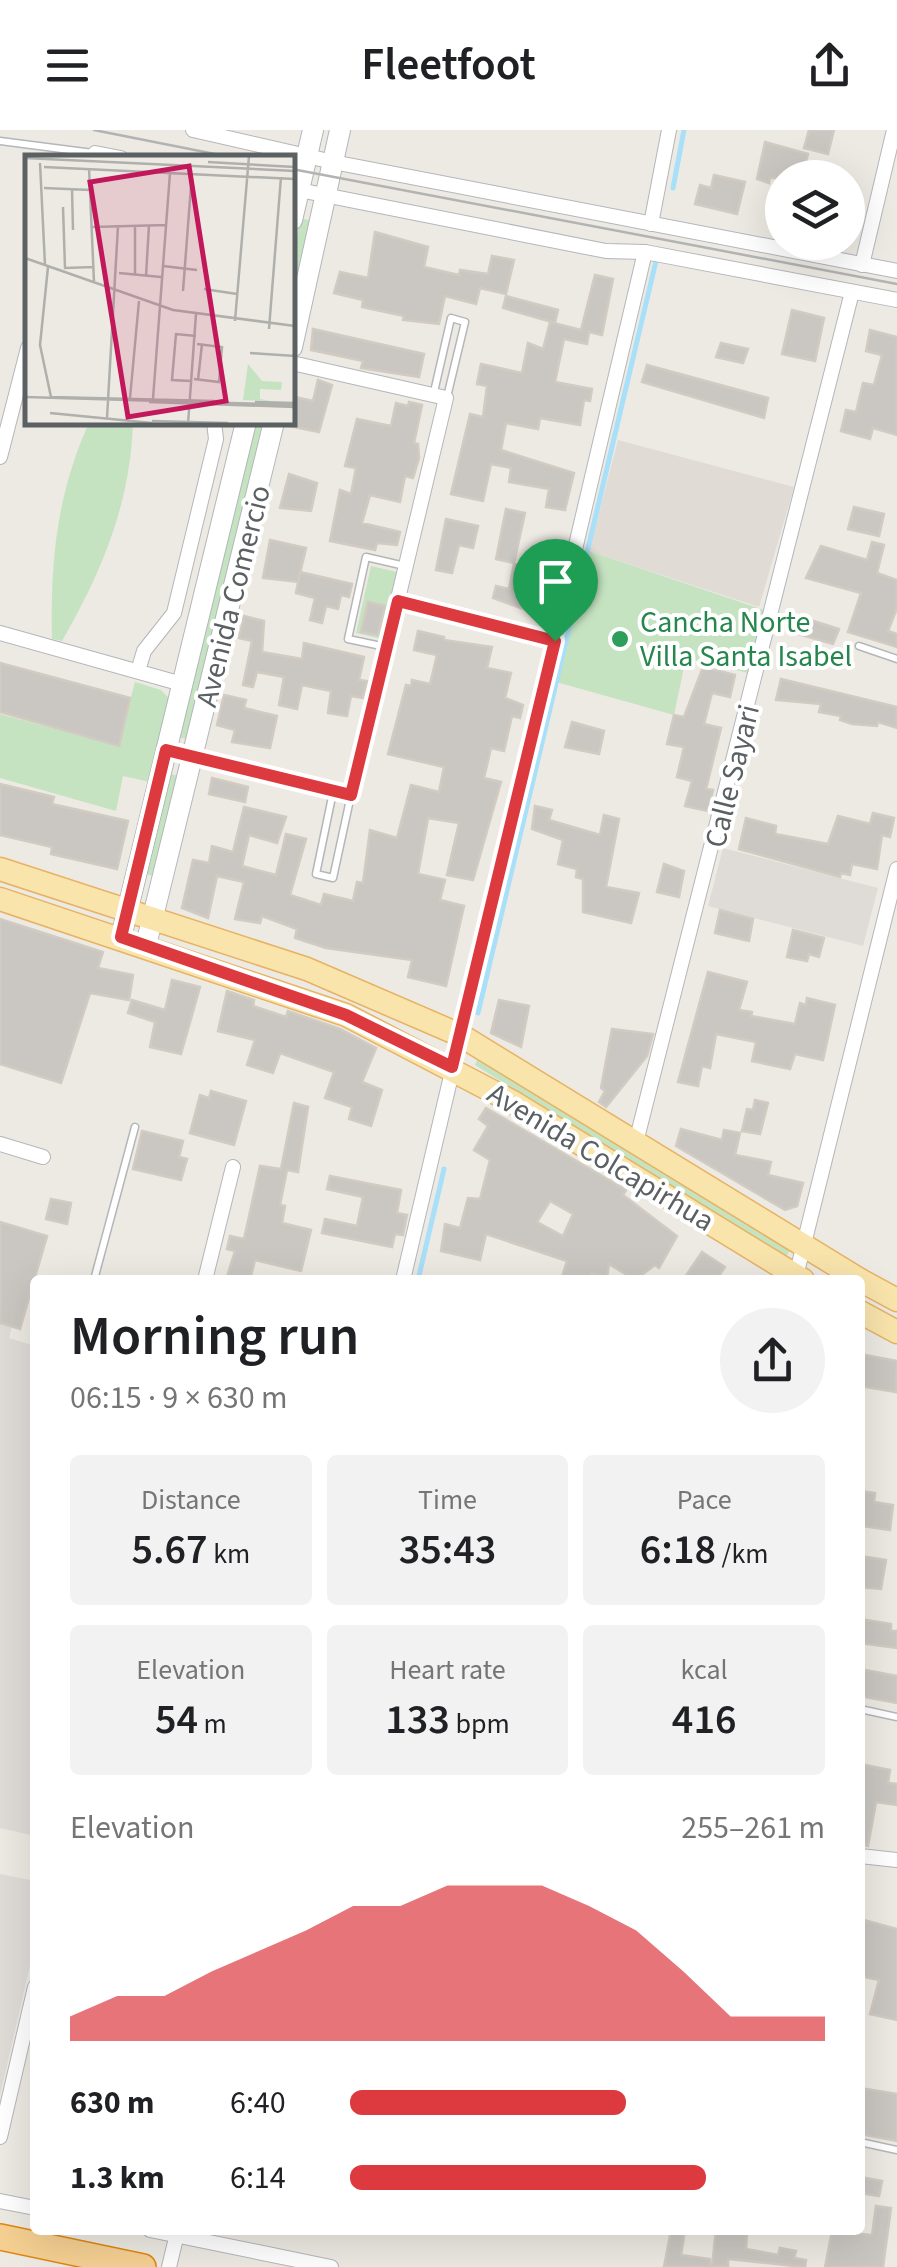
<!DOCTYPE html>
<html lang="en">
<head>
<meta charset="utf-8">
<style>
  :root { --surface:#fff; --page:#f2f2f2; --text:#202124; --muted:#757577; --accent:#dd3a40 }
  body { margin:0; font-family:"Source Sans 3",sans-serif; background:var(--page); color:var(--text); height:100vh; display:flex; flex-direction:column; font-size:38px; white-space:nowrap }
  * { box-sizing:border-box; margin:0 }
  p { font-size:32px; color:var(--muted) }
  .icon { flex:none; width:55px; height:55px; fill:none; stroke:currentColor; stroke-width:2; stroke-linecap:round; stroke-linejoin:round }
  .map { position:relative; flex:1; overflow:hidden }
  .panel { position:absolute; left:30px; top:1145px; width:835px; height:960px; display:flex; flex-direction:column; background:var(--surface); border-radius:10px; box-shadow:0 10px 40px #0002 }
  .panel>* { flex:none }
  .fabs { position:absolute; left:765px; top:30px; display:grid; gap:20px }
  .fabs a { display:grid; place-items:center; width:100px; height:100px; border-radius:50%; background:var(--surface); box-shadow:0 10px 40px #0002; font-size:50px }
  .pin { position:absolute; display:grid; place-items:center; width:85px; height:85px; color:#fff; margin:-102px -42px; border-radius:50% 50% 50% 0; rotate:-45deg; box-shadow:0 0 10px #0007 }
  .pin .icon { rotate:45deg }
  .round { display:grid; place-items:center; flex:none; width:105px; height:105px; border-radius:52px; background:var(--page) }
  .overview { display:flex; align-items:center; justify-content:space-between; height:170px; padding:0 40px }
  h1 { font-size:55px; font-weight:600; line-height:75px }
  .metrics { display:grid; grid-template-columns:repeat(3,1fr); gap:15px; height:170px; padding:10px 40px }
  .metrics div { display:grid; align-content:center; border-radius:10px; background:var(--page); text-align:center }
  .metrics b { font-size:42px; font-weight:600 }
  .metrics small { font-size:28px; font-weight:400 }
  .metrics p { font-size:28px }
  .chart { height:280px; padding:20px 40px }
  .chart p { display:flex; justify-content:space-between }
  .chart svg { width:100%; height:180px; margin-top:10px; fill:var(--accent); opacity:.7 }
  ul { padding:0 40px; list-style:none; font-size:32px }
  li { display:grid; grid-template-columns:160px 120px 1fr; align-items:center; height:75px }
  li i { height:25px; border-radius:12px; background:var(--accent) }
  header { display:flex; justify-content:space-between; align-items:center; height:130px; padding:0 40px; background:var(--surface); font-size:45px; font-weight:600 }
  .map>svg:first-child { display:block }
  .industrial { fill:#dfdcd8 }
  .education { fill:#e0dbd5 }
  .green { fill:#c5e3c1 }
  .lines { fill:none; stroke-linecap:round; stroke-linejoin:round }
  .stream { stroke:#a8dff9; stroke-width:5 }
  .building { fill:#cac7c2; stroke:#d1cbc2; stroke-width:2.5; fill-rule:evenodd }
  .lane-casing { stroke:#b4b6ba; stroke-width:9 }
  .street-casing { stroke:#b4b6ba; stroke-width:16 }
  .secondary-casing { stroke:#b2b7ba; stroke-width:22 }
  .primary-casing { stroke:#e7b262; stroke-width:25 }
  .highway-casing { stroke:#e08710; stroke-width:28 }
  .lane { stroke:#fff; stroke-width:6 }
  .street { stroke:#fff; stroke-width:14 }
  .secondary { stroke:#fff; stroke-width:20 }
  .primary { stroke:#f9e4ac; stroke-width:22 }
  .highway { stroke:#f5d092; stroke-width:25 }
  .tram { stroke:#b2b3b3; stroke-width:2.5 }
  .route-casing { stroke:#fff; stroke-width:20 }
  .route { stroke:#dd3a40; stroke-width:12 }
  .leisure-dot { fill:#2e9e5b; stroke:#fff; stroke-width:4 }
  .labels { text-anchor:middle; stroke-width:8; stroke-linejoin:round; paint-order:stroke }
  .street-label { font-size:30px; fill:#5b6063; stroke:#fff }
  .leisure-label { font-size:30px; fill:#27864d; stroke:#fff; text-anchor:start }
  .inset-road { fill:none; stroke:#afafac; stroke-width:2.5 }
  .view { fill:#c2185b; fill-opacity:0.15; stroke:#c2185b; stroke-width:5 }
  .inset-edge { fill:none; stroke:#5b6063; stroke-width:5 }
</style>
</head>
<body>
<header><svg class="icon" aria-label="menu" viewBox="0 0 24 24"><path d="M4 6h16M4 12h16M4 18h16"/></svg>Fleetfoot<svg class="icon" aria-label="share" viewBox="0 0 24 24"><path d="M12 15V3M7 8l5-5 5 5M5 13v7h14v-7"/></svg></header>
<div class="map">
<svg width="897" height="2137" viewBox="0 0 897 2137">
  <rect width="100%" height="100%" fill="#edeae3"/>
  <!-- industrial -->
  <g class="industrial">
    <path d="M723,718L878,758L863,816L708,776Z"/>
    <path d="M0,1092L47,1106L20,1199L12,1197L9,1208L35,1216V1706L0,1698Z"/>
    <path d="M0,1744L35,1751V1813L0,1966Z"/>
  </g>
  <!-- education -->
  <path class="education" d="M618,310L794,357L759,477L589,421Z"/>
  <!-- green -->
  <g class="green">
    <path d="M301,88L312,91L293,178V125Z"/>
    <path d="M89,293H133C130,375 102,441 62,511L52,509C50,432 57,363 89,293Z"/>
    <path d="M253,293H266L190,610L178,607Z"/>
    <path d="M589,421L764,480L748,543L686,528L674,585L556,552Z"/>
    <path d="M371,436L397,442L382,509L356,503Z"/>
    <path d="M135,552L161,560L170,569L150,652L123,646L116,681L0,648V584L118,616Z"/>
    <path d="M167,643L179,646L155,746L144,744Z"/>
    <path d="M479,925L790,1119L786,1128L475,935Z"/>
  </g>
  <g class="lines">
    <!-- stream -->
    <g class="stream">
      <path d="M673,58L684,0"/>
      <path d="M478,883L656,131"/>
      <path d="M418,1150L444,1039"/>
    </g>
  </g>
  <!-- building -->
  <g class="building">
    <path d="M809,0H834L828,24L804,18Z"/>
    <path d="M765,12L808,24L802,48H770L769,53L757,49Z"/>
    <path d="M714,45L745,52L737,84L695,74L700,55L711,58Z"/>
    <path d="M375,102L428,117L424,137L459,145L460,140L488,144L492,126L514,130L506,164L480,158L476,174L445,166L439,194L403,190L404,186L362,177L363,170L334,163L340,142L368,148Z"/>
    <path d="M595,145L613,149L602,205L589,202L587,214L564,209L555,252L592,259L590,271L584,270L580,295L540,288L538,299L506,293L501,320L574,343L565,380L546,377L549,359L509,352L511,338L491,334L483,371L451,364L470,284L483,287L487,256L477,254L481,234L522,243L528,213L543,219L550,192L581,200Z"/>
    <path d="M506,166L558,180L555,193L503,178Z"/>
    <path d="M792,180L824,188L815,231L782,224Z"/>
    <path d="M313,199L424,224L419,247L361,238L363,231L311,220Z"/>
    <path d="M870,200L897,207V305L873,298L870,309L841,301L846,280L856,282L863,253L874,255L882,225L866,221Z"/>
    <path d="M721,213L748,219L743,233L716,227Z"/>
    <path d="M647,235L768,268L764,288L642,252Z"/>
    <path d="M318,250L332,255L319,302L289,296L295,267L313,271Z"/>
    <path d="M409,272L422,275L414,313L418,314L419,328L413,348L405,346L400,372L370,365L362,393L400,402L397,415L377,413L375,420L330,411L340,360L351,364L356,338L345,336L357,289L391,296L396,273L408,276Z"/>
    <path d="M289,344L317,353L311,381L280,378Z"/>
    <path d="M854,377L884,384L879,406L848,399Z"/>
    <path d="M506,379L525,383L514,433L496,429Z"/>
    <path d="M446,389L478,396L473,418L459,415L452,443L436,440Z"/>
    <path d="M270,410L306,418L298,452L263,448Z"/>
    <path d="M872,412L884,415L877,443L897,450V478L888,501L897,504V517L848,502L861,463L806,448L821,416L867,430Z"/>
    <path d="M514,434L549,441L540,477L531,475L529,481L493,468L496,456L509,459Z"/>
    <path d="M300,442L352,454L349,467L341,465L338,479L326,476L322,493L310,490L315,468L296,463Z"/>
    <path d="M368,472L385,476L378,505L361,502Z"/>
    <path d="M244,486L264,491L262,522L302,529L304,513L364,527L359,550L367,551L363,568L351,566L347,586L328,583L331,561L302,555L297,579L279,575L284,547L257,542L253,557L243,555L252,511L239,508Z"/>
    <path d="M798,486L839,499L833,514L791,502Z"/>
    <path d="M418,501L444,507V510L492,517L487,538L511,543L505,568L523,575L520,588L512,586L504,621L491,618L484,648L501,652L473,750L447,745L459,693L428,688L418,744L445,750L440,770L464,776L446,856L408,847L412,830L326,818L295,808L297,799L262,786L260,793L235,789L244,752L217,746L208,788L182,778L193,730L209,733L212,716L233,722L244,677L286,687L277,713L249,705L242,736L276,745L286,704L306,709L290,765L321,775L324,764L353,771L357,752L363,753L370,700L397,708L411,655L439,662L444,637L388,624L406,555L411,556L412,550L430,554L437,525L414,520Z"/>
    <path d="M0,533L130,568L119,616L0,582Z"/>
    <path d="M703,537L735,545L730,567L712,563L704,594L721,598L706,659L713,660L708,681L685,676L692,651L677,647L684,617L667,614L674,585L684,587Z"/>
    <path d="M781,549L897,577V598L878,592L877,596L852,594L840,590L841,586L819,582L821,574L776,570Z"/>
    <path d="M224,565L246,570L244,578L277,586L270,618L232,612L235,600L217,595Z"/>
    <path d="M572,592L604,601L599,624L565,617Z"/>
    <path d="M212,648L248,657L245,672L209,664Z"/>
    <path d="M0,654L54,667L52,674L128,691L117,739L51,724L52,717L0,705Z"/>
    <path d="M535,676L552,680L549,690L600,705L604,685L619,689L606,757L639,763L631,793L583,782V749L576,747L577,739L558,734L563,710L532,699Z"/>
    <path d="M873,683L894,688L890,707L882,705L877,739L852,734L850,745L841,743L840,747L739,719L746,688L776,696L775,704L828,714L838,686L870,694Z"/>
    <path d="M664,734L684,741L679,767L657,762Z"/>
    <path d="M720,780L753,789L749,811L715,803Z"/>
    <path d="M0,789L103,822L98,838L133,845L129,870L90,863L61,953L0,934Z"/>
    <path d="M793,800L824,808L819,827L809,824L807,831L787,827Z"/>
    <path d="M708,842L747,852L739,880L752,882L751,886L795,894L800,873L806,875L807,868L835,875L823,930L795,924L790,939L752,931L756,912L716,904L710,938L702,936L698,956L678,952Z"/>
    <path d="M172,850L200,857L181,924L150,917L155,892L128,883L132,870L165,880Z"/>
    <path d="M227,861L254,870L253,876L286,887L288,881L340,899L376,918L362,952L382,960L371,996L349,989L352,977L325,968L334,942L280,923L273,943L247,935L255,910L218,901Z"/>
    <path d="M499,870L529,876L521,917L491,903Z"/>
    <path d="M612,899L653,904L647,926L606,977L599,972L605,961L601,958Z"/>
    <path d="M211,961L246,971L234,1015L190,1003L200,965L209,968Z"/>
    <path d="M755,970L768,973L760,1004L742,1001L747,979L753,980Z"/>
    <path d="M294,973L308,977L298,1042L287,1040L280,1075L285,1076L282,1093L311,1100L301,1141L255,1130L250,1150H226L235,1121L227,1119L230,1106L244,1109L260,1036L281,1039Z"/>
    <path d="M486,978L626,1060L623,1065L677,1106L659,1138L655,1135L635,1150L609,1134L607,1147L591,1143L589,1150H561L567,1131L486,1104L480,1130L441,1121L445,1094L460,1098L468,1068L480,1069L490,1030L474,1020L488,996L479,989ZM550,1071L573,1084L563,1106L537,1092Z"/>
    <path d="M681,999L722,1010L724,1000L740,1003L735,1025L771,1032L768,1045L803,1053L797,1076L785,1080L676,1016Z"/>
    <path d="M142,1001L183,1011L179,1027L187,1029L181,1050L133,1039Z"/>
    <path d="M330,1046L401,1060L397,1083L407,1085L403,1105L395,1104L392,1117L322,1103L325,1089L357,1096L363,1067L327,1059Z"/>
    <path d="M51,1069L71,1073L67,1094L46,1089Z"/>
    <path d="M0,1092L47,1106L20,1199L0,1193Z"/>
    <path d="M702,1122L725,1137L716,1150H683Z"/>
    <path d="M860,1224L897,1231L896,1262L860,1256Z"/>
    <path d="M860,1361L875,1363L874,1372L893,1375L890,1400L862,1396Z"/>
    <path d="M860,1426L886,1430L881,1459L860,1457Z"/>
    <path d="M860,1489L891,1494V1501H897V1518L860,1513Z"/>
    <path d="M865,1540L897,1546V1573L860,1566Z"/>
    <path d="M860,1634L890,1640L888,1653L897,1654V1675L876,1672L868,1716L860,1715Z"/>
    <path d="M860,1789L897,1799V1890L870,1884L879,1850L860,1846Z"/>
    <path d="M860,1958L897,1964V2011L860,2004Z"/>
    <path d="M860,2047L882,2051L879,2066L860,2063Z"/>
    <path d="M876,2076L891,2078L883,2137H825L832,2101L872,2105Z"/>
    <path d="M671,2100H685L681,2125L710,2129V2137H664Z"/>
    <path d="M716,2100L747,2104L746,2119L778,2125L780,2118L796,2121L794,2128L806,2130L805,2137L728,2129V2137H712Z"/>
  </g>
  <g class="lines">
    <defs>
      <g id="lane">
        <path d="M0,11L93,23"/>
        <path d="M434,262L451,188L465,192L447,267"/>
        <path d="M859,516L897,529"/>
        <path d="M386,517L348,509L366,427L405,436"/>
        <path d="M333,662L316,744L333,748L351,665"/>
        <path d="M94,1150L135,997"/>
        <path d="M860,1579L897,1587"/>
        <path d="M860,2012L897,2020"/>
      </g>
      <g id="street">
        <path d="M193,0L333,32L897,141"/>
        <path d="M95,23L121,28"/>
        <path d="M294,59L606,121L645,122L897,170"/>
        <path d="M651,94L669,0"/>
        <path d="M862,135L894,0"/>
        <path d="M0,327L28,218"/>
        <path d="M398,471L555,511"/>
        <path d="M0,503L182,554"/>
        <path d="M138,541L144,521L174,483L216,309L214,292"/>
        <path d="M166,620L351,665L446,268L292,233"/>
        <path d="M636,1012L852,162"/>
        <path d="M0,1014L43,1027"/>
        <path d="M205,1150L233,1037"/>
        <path d="M403,1150L645,122"/>
        <path d="M795,1150L897,739"/>
        <path d="M860,1726L897,1730"/>
        <path d="M0,2007L35,1857"/>
        <path d="M0,2071L35,2078"/>
        <path d="M150,2100L331,2137"/>
        <path d="M169,2137L178,2100"/>
      </g>
      <g id="secondary">
        <path d="M292,90L313,0"/>
        <path d="M292,217L340,0"/>
        <path d="M121,807L246,292"/>
        <path d="M146,815L274,292"/>
      </g>
      <g id="primary">
        <path d="M0,739L307,839L460,905L860,1150"/>
        <path d="M0,769L346,885L511,971L803,1150"/>
        <path d="M860,1150L897,1170"/>
        <path d="M860,1182L897,1202"/>
      </g>
      <path id="highway" d="M0,2107L143,2137"/>
    </defs>
    <!-- lane casing -->
    <use href="#lane" class="lane-casing"/>
    <!-- street casing -->
    <use href="#street" class="street-casing"/>
    <!-- secondary casing -->
    <use href="#secondary" class="secondary-casing"/>
    <!-- primary casing -->
    <use href="#primary" class="primary-casing"/>
    <!-- highway casing -->
    <use href="#highway" class="highway-casing"/>
    <!-- lane -->
    <use href="#lane" class="lane"/>
    <!-- street -->
    <use href="#street" class="street"/>
    <!-- secondary -->
    <use href="#secondary" class="secondary"/>
    <!-- primary -->
    <use href="#primary" class="primary"/>
    <!-- highway -->
    <use href="#highway" class="highway"/>
    <!-- tram -->
    <g class="tram">
      <path d="M94,0L235,28"/>
      <path d="M292,39L897,154"/>
    </g>
  </g>
  <g class="lines">
    <defs>
      <path id="route" d="M398,471L555,511L452,937L346,885L121,807L166,620L351,665Z"/>
    </defs>
    <!-- route casing -->
    <use href="#route" class="route-casing"/>
    <!-- route -->
    <use href="#route" class="route"/>
  </g>
  <!-- markers -->
  <circle class="leisure-dot" cx="620" cy="509" r="10"/>
  <g class="labels">
    <!-- street labels -->
    <g class="street-label">
      <text transform="translate(233 466) rotate(-76)" y="10">Avenida Comercio</text>
      <text transform="translate(732 646) rotate(-76)" y="10">Calle Sayari</text>
      <text transform="translate(601 1027) rotate(31)" y="10">Avenida Colcapirhua</text>
    </g>
    <!-- leisure labels -->
    <g class="leisure-label">
      <text x="640" y="502">Cancha Norte<tspan x="640" dy="34">Villa Santa Isabel</tspan></text>
    </g>
  </g>
  <!-- overview -->
  <g transform="translate(25 25)">
    <rect width="270" height="270" fill="#edeae3"/>
    <path d="M223,209L237,226L257,227L256,235L235,234V244L246,246L218,245Z" fill="#c5e3c1"/>
    <path class="inset-road" d="M0,3L270,16M183,7L270,12M15,8L20,110M19,12L270,24M64,13L69,127M19,33L65,35M47,34L48,75M38,52L40,113L69,112M110,71V120M67,72L141,70M0,103L148,155L270,171M138,111L172,115M23,112L15,190L26,242L190,246M94,118L136,122M121,121L124,70M179,134L212,139M158,136L167,18M210,166L224,1M244,174L256,22M225,198L270,201M169,224L194,227L197,192L172,189M173,225L177,189M166,226L147,225L151,179L171,181M0,242L270,250M105,243L114,146M128,244L145,18M124,247L270,252M230,247L270,248M25,258L127,268M82,263L93,71M127,266L203,268M163,269L171,159"/>
    <path class="view" d="M164,11L201,246L103,262L65,27Z"/>
    <rect width="270" height="270" class="inset-edge"/>
  </g>
</svg>
<div class="fabs">
<a><svg class="icon" aria-label="layers" viewBox="0 0 24 24"><path d="M12 4l9 5-9 5-9-5zM3 14l9 5 9-5"/></svg></a>
</div>
<div class="pin" style="left:555px;top:511px;background:#1e9e55"><svg class="icon" aria-label="arrive" viewBox="0 0 24 24"><path d="M6 21V4h12l-3 4 3 4H6"/></svg></div>
<section class="panel">
<div class="overview"><div><h1>Morning run</h1><p>06:15 · 9 × 630 m</p></div><a class="round"><svg class="icon" aria-label="share" viewBox="0 0 24 24"><path d="M12 15V3M7 8l5-5 5 5M5 13v7h14v-7"/></svg></a></div>
<div class="metrics">
<div><p>Distance</p><b>5.67<small> km</small></b></div>
<div><p>Time</p><b>35:43</b></div>
<div><p>Pace</p><b>6:18<small> /km</small></b></div>
</div>
<div class="metrics">
<div><p>Elevation</p><b>54<small> m</small></b></div>
<div><p>Heart rate</p><b>133<small> bpm</small></b></div>
<div><p>kcal</p><b>416</b></div>
</div>
<div class="chart"><p><span>Elevation</span>255–261 m</p>
<svg viewBox="0 0 160 44" preserveAspectRatio="none"><path d="M0 44V38L10 33L20 33L30 27L40 22L50 17L60 11L70 11L80 6L90 6L100 6L110 11L120 17L130 27L140 38L150 38L160 38V44z"/></svg>
</div>
<ul>
<li><b>630 m</b>6:40<i style="width:58%"></i></li>
<li><b>1.3 km</b>6:14<i style="width:75%"></i></li>
</ul>
</section>
</div>
</body>
</html>
